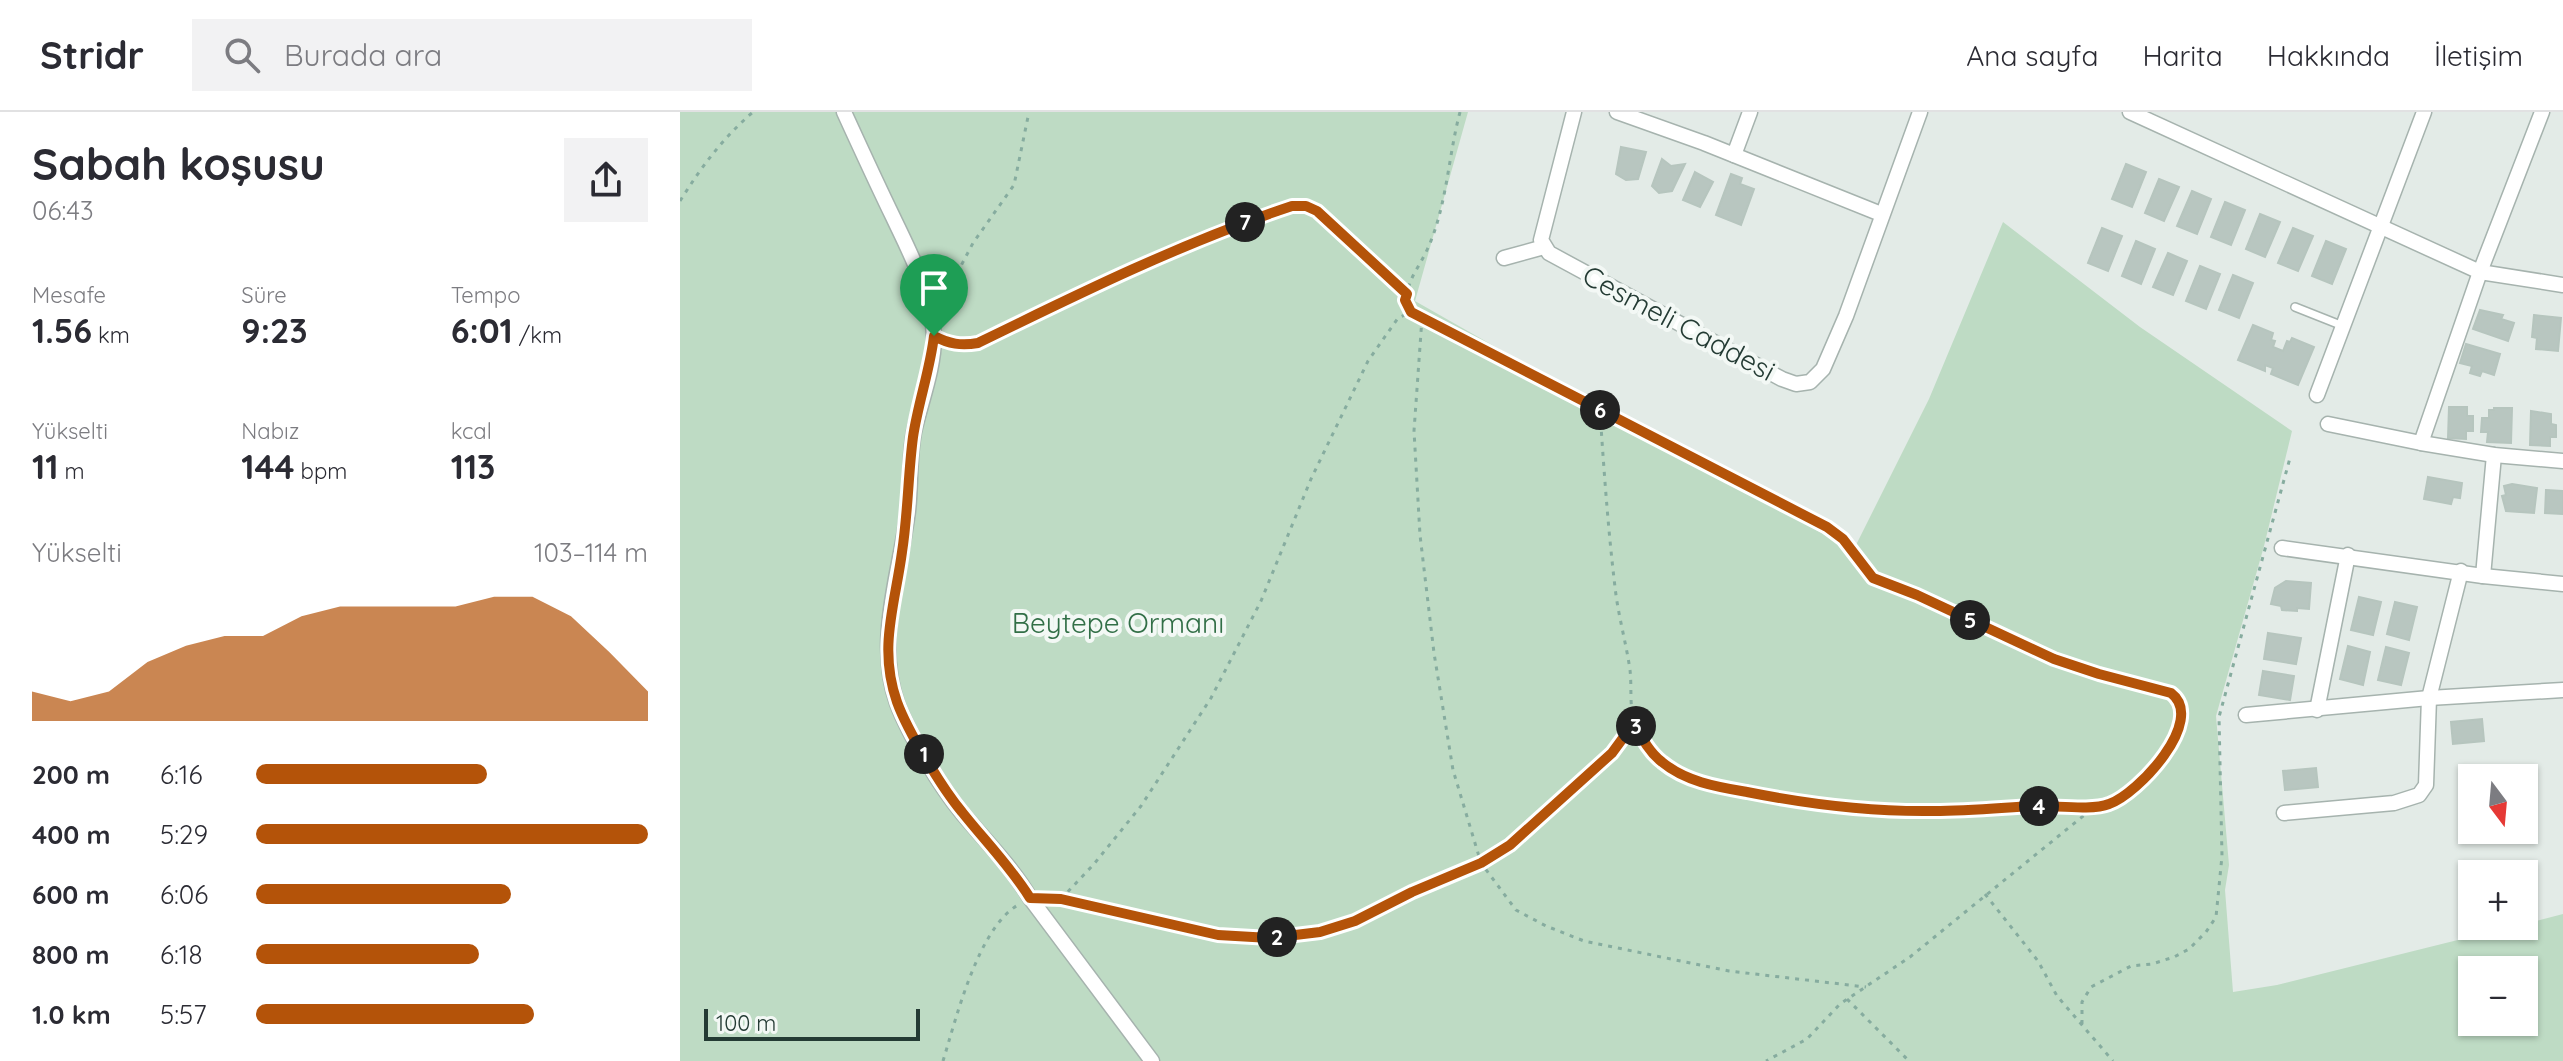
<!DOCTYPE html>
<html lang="tr">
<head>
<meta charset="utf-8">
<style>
  :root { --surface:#fff; --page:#f2f2f3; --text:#2b2b33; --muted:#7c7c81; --line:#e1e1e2; --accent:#b45309 }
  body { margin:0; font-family:Quicksand,sans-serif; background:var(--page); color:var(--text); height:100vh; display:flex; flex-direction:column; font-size:30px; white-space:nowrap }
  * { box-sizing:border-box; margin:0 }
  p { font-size:26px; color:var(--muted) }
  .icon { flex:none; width:44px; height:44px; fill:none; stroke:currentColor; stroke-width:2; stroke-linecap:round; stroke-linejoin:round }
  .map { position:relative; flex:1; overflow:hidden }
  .drawer { display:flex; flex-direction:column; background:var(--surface); width:680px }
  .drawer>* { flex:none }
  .needle { width:52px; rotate:164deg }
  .fabs { position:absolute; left:1778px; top:652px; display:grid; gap:16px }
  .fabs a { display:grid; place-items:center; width:80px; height:80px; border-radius:0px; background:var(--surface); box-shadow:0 2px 6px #0004; font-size:40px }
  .scale { position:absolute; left:24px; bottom:20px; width:216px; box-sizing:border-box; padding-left:8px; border:4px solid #243b34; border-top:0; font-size:22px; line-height:28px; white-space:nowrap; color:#243b34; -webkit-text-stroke:6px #f3f8f5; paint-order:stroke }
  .pin { position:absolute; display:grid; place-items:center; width:68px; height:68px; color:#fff; margin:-82px -34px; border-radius:50% 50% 50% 0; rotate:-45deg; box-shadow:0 0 8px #0007 }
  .pin .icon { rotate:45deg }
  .km { position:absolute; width:40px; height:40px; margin:-20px; border-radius:50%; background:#222; color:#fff; font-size:22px; line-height:40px; text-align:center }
  .round { display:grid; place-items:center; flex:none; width:84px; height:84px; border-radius:0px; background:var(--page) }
  .overview { display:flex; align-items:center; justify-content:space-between; height:136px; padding:0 32px }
  h1 { font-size:44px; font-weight:700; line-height:60px }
  .figures { display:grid; grid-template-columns:repeat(3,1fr); gap:12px; height:136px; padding:8px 32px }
  .figures div { display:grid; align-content:center }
  .figures b { font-size:34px; font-weight:700 }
  .figures small { font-size:22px; font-weight:400 }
  .figures p { font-size:22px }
  .chart { height:224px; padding:16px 32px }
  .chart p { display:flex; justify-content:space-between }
  .chart svg { width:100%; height:144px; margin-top:8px; fill:var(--accent); opacity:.7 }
  ul { padding:0 32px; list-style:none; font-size:26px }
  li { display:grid; grid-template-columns:128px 96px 1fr; align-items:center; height:60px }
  li i { height:20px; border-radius:10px; background:var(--accent) }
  header { display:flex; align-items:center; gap:48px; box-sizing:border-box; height:112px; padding:0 40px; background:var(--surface); border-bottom:2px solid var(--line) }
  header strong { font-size:38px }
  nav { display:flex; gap:44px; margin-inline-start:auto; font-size:28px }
  .search { width:560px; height:72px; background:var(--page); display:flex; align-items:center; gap:20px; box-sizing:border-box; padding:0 28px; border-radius:0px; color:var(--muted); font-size:30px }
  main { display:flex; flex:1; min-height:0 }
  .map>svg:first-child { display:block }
  .green { fill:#bedbc4; fill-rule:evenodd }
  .building { fill:#b8c6c0; stroke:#b6c5be; stroke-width:2 }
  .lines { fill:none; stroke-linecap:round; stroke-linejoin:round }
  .lane-casing { stroke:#a6b3ae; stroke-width:10 }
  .street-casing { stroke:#a6b3ae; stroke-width:17 }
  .path { stroke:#86ac9f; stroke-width:3; stroke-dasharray:4 6; stroke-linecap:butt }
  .lane { stroke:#fff; stroke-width:7 }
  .street { stroke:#fff; stroke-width:14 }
  .route-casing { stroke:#fff; stroke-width:16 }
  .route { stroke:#b45309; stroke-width:10 }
  .labels { text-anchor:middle; stroke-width:8; stroke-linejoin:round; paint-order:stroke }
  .street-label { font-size:28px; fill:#243b34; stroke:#f3f8f5 }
  .park-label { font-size:28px; fill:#326f47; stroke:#f3f8f5 }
</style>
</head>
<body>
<header>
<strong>Stridr</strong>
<div class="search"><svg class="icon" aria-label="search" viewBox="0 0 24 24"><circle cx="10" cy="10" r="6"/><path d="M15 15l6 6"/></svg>Burada ara</div>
<nav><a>Ana sayfa</a><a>Harita</a><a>Hakkında</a><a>İletişim</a></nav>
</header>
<main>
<section class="drawer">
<div class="overview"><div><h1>Sabah koşusu</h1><p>06:43</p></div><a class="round"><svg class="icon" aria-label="share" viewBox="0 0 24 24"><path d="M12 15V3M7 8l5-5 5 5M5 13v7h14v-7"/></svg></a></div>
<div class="figures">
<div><p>Mesafe</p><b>1.56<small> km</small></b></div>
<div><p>Süre</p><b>9:23</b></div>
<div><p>Tempo</p><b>6:01<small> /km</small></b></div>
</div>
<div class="figures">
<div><p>Yükselti</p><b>11<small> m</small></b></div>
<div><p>Nabız</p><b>144<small> bpm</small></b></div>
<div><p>kcal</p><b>113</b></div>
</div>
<div class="chart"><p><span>Yükselti</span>103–114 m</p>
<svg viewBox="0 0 160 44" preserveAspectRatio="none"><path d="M0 44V35L10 38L20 35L30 26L40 21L50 18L60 18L70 12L80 9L90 9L100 9L110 9L120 6L130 6L140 12L150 23L160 35V44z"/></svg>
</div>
<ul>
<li><b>200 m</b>6:16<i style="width:59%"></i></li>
<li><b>400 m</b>5:29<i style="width:100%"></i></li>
<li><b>600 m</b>6:06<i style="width:65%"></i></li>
<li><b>800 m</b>6:18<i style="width:57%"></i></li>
<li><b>1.0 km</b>5:57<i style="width:71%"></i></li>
</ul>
</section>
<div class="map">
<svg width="1883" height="949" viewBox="0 0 1883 949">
  <rect width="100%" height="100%" fill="#e3ebe7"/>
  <!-- green -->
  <path class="green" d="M0,0H788L735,189L1173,439L1249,287L1323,110L1460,215L1612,319L1584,434L1536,604L1549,753L1545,778L1553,880L1597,873L1834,814H1844V812L1883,802V949H0ZM1792,858H1844V910H1792Z"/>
  <!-- building -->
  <g class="building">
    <path d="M941,35L966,40L958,67L946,68L936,62Z"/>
    <path d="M982,47L991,54L1005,52L992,79L979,81L972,74Z"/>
    <path d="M1446,52L1466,60L1452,95L1432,87Z"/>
    <path d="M1015,60L1033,70L1020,95L1003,88Z"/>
    <path d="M1051,62L1062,66L1060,72L1074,77L1061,113L1036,103Z"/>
    <path d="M1479,67L1499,75L1484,109L1465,101Z"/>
    <path d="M1512,79L1531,87L1517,122L1497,114Z"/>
    <path d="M1545,90L1565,98L1551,133L1531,125Z"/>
    <path d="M1580,102L1600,110L1585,145L1566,137Z"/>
    <path d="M1422,116L1442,124L1428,159L1408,151Z"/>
    <path d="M1613,116L1633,124L1618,159L1598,151Z"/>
    <path d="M1456,129L1475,137L1461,172L1442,164Z"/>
    <path d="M1646,129L1666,137L1652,172L1632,164Z"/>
    <path d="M1488,141L1507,149L1493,183L1473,175Z"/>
    <path d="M1520,154L1540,162L1526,197L1506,189Z"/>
    <path d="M1553,163L1573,171L1559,206L1539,198Z"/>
    <path d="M1800,198L1823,203L1821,207L1834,211L1828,229L1793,217Z"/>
    <path d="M1854,203L1881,206L1878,239L1856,237L1857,226L1852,225Z"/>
    <path d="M1573,213L1593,221L1591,228L1595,229L1593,235L1603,239L1607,229L1610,230L1612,226L1634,235L1618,273L1591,262L1593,256L1585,253V259L1558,248Z"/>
    <path d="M1786,232L1820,242L1814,263L1802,259L1800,264L1790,261L1792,254L1780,251Z"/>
    <path d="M1769,295H1787V304H1793V319H1786V327L1768,326Z"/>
    <path d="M1814,296H1832L1831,331L1807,330L1808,320H1801L1802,306H1809V298H1814Z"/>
    <path d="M1851,299L1871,302V312L1876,313V325H1870V334L1850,333Z"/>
    <path d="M1748,365L1782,371L1780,386L1773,385L1771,392L1744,387Z"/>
    <path d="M1832,372L1857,376L1854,401L1826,399L1822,384L1826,383L1824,374Z"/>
    <path d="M1866,378L1883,379V402L1865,401Z"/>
    <path d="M1606,469L1631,471L1629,497L1617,496V499L1602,498L1601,494L1591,492L1595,476Z"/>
    <path d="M1679,485L1701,490L1693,523L1671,518Z"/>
    <path d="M1715,490L1737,495L1729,528L1707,522Z"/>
    <path d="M1588,521L1621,526L1616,552L1584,547Z"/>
    <path d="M1668,534L1690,540L1683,573L1660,567Z"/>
    <path d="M1706,535L1729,541L1721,573L1698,568Z"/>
    <path d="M1583,559L1614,564L1610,588L1579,583Z"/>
    <path d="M1802,607L1804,629L1773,632L1771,610Z"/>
    <path d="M1636,656L1638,675L1605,678L1603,659Z"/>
  </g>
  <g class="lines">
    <defs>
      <path id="lane" d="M1615,195L1663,214"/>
      <g id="street">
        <path d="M164,0C180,35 196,70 213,105C230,141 253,184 254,225C254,257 241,289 234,320C229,345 231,373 228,399C220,461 195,528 217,591C229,623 260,674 282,701C306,729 331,754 350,786L472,949"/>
        <path d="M894,0L861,128L869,141L1102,267L1116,272L1130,270L1143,257L1166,204L1240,0"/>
        <path d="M937,0L1024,31L1201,102"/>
        <path d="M1450,0L1800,160L1883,173"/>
        <path d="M1054,43L1070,0"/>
        <path d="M824,146L864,135"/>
        <path d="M1637,283L1744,0"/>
        <path d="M1648,312L1741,331L1814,343L1883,349"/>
        <path d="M1741,331L1800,160L1862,0"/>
        <path d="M1602,436L1803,464L1883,472"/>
        <path d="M1803,464L1814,343"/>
        <path d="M1637,598L1668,443"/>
        <path d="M1566,603L1749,586L1883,578"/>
        <path d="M1604,701L1714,691L1739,683L1746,673L1749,586L1781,459"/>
      </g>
    </defs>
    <!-- lane casing -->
    <use href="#lane" class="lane-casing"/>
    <!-- street casing -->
    <use href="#street" class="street-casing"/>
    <!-- path -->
    <g class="path">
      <path d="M780,0C768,45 767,95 747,138C737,160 720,175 731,200L1147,415L1163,427L1193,466L1237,483L1374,547L1419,562L1491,581C1527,608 1459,680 1431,692C1425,694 1418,695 1413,696L1230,845L1160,892L1127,927L1086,949"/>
      <path d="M0,89C22,54 42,27 73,0"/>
      <path d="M263,188L293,131L334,73L349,0"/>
      <path d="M742,206L734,319L740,423L754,541L773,658L801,751L836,798L866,814L904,829L1049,859L1186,875"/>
      <path d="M269,231L284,233L298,231L350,204L555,114L612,94H626L637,99L727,182"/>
      <path d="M920,300C924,358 928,417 935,475C938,503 946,530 950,558C952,575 949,597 955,612C960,627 971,643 983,652C1032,688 1193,700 1255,699C1308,698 1360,690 1413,696"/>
      <path d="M1305,782L1358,849L1377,884L1433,949"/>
      <path d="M367,786L381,787L538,823L590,826L640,820L675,809L732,780L801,751L830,733L932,641L954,611"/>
      <path d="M381,787L414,752L461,694L531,586L581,489L631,367L688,249L718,206L729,201"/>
      <path d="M1167,887L1229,949"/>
      <path d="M1402,912V890L1411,875L1451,854L1472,852L1494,845L1509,837L1526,820L1536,805L1542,744L1539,605L1610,346"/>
      <path d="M263,949C276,907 298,816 338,793"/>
    </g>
    <!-- lane -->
    <use href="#lane" class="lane"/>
    <!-- street -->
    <use href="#street" class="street"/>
  </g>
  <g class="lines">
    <defs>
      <path id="route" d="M612,94H626L637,99L727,182L725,188L731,200L1147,415L1163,427L1193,466L1237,483L1374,547L1419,562L1491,581C1527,608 1458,682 1429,692C1411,699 1373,693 1351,694C1318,696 1286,699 1254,699C1192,700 1127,692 1067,680C1038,675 1006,670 982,650C969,640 962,626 954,611L932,641L830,733L801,751L732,780L675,809L640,820L590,826L538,823L381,787L350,786C330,754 305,729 282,700C262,676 228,620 217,590C198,536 215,493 222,440C228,402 228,363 233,325C238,291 250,258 254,224C269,232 281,234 298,231C400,181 504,130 612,94Z"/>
    </defs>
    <!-- route casing -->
    <use href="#route" class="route-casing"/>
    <!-- route -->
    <use href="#route" class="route"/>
  </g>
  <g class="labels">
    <!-- street labels -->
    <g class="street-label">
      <text transform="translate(999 211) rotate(28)" y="10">Cesmeli Caddesi</text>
    </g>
    <!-- park labels -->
    <g class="park-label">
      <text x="438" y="521">Beytepe Ormanı</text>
    </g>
  </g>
</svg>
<div class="fabs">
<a><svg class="needle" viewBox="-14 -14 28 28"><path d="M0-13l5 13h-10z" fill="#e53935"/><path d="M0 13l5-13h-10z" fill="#7c7c81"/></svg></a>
<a>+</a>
<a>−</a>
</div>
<div class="scale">100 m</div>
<div class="pin" style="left:254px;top:224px;background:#1e9e55"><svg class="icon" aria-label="arrive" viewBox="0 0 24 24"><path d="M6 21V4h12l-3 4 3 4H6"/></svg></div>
<b class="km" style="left:244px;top:642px">1</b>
<b class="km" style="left:597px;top:825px">2</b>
<b class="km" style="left:956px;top:614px">3</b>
<b class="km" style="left:1359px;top:694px">4</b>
<b class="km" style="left:1290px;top:508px">5</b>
<b class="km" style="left:920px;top:298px">6</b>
<b class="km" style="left:565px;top:110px">7</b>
</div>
</main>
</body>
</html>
